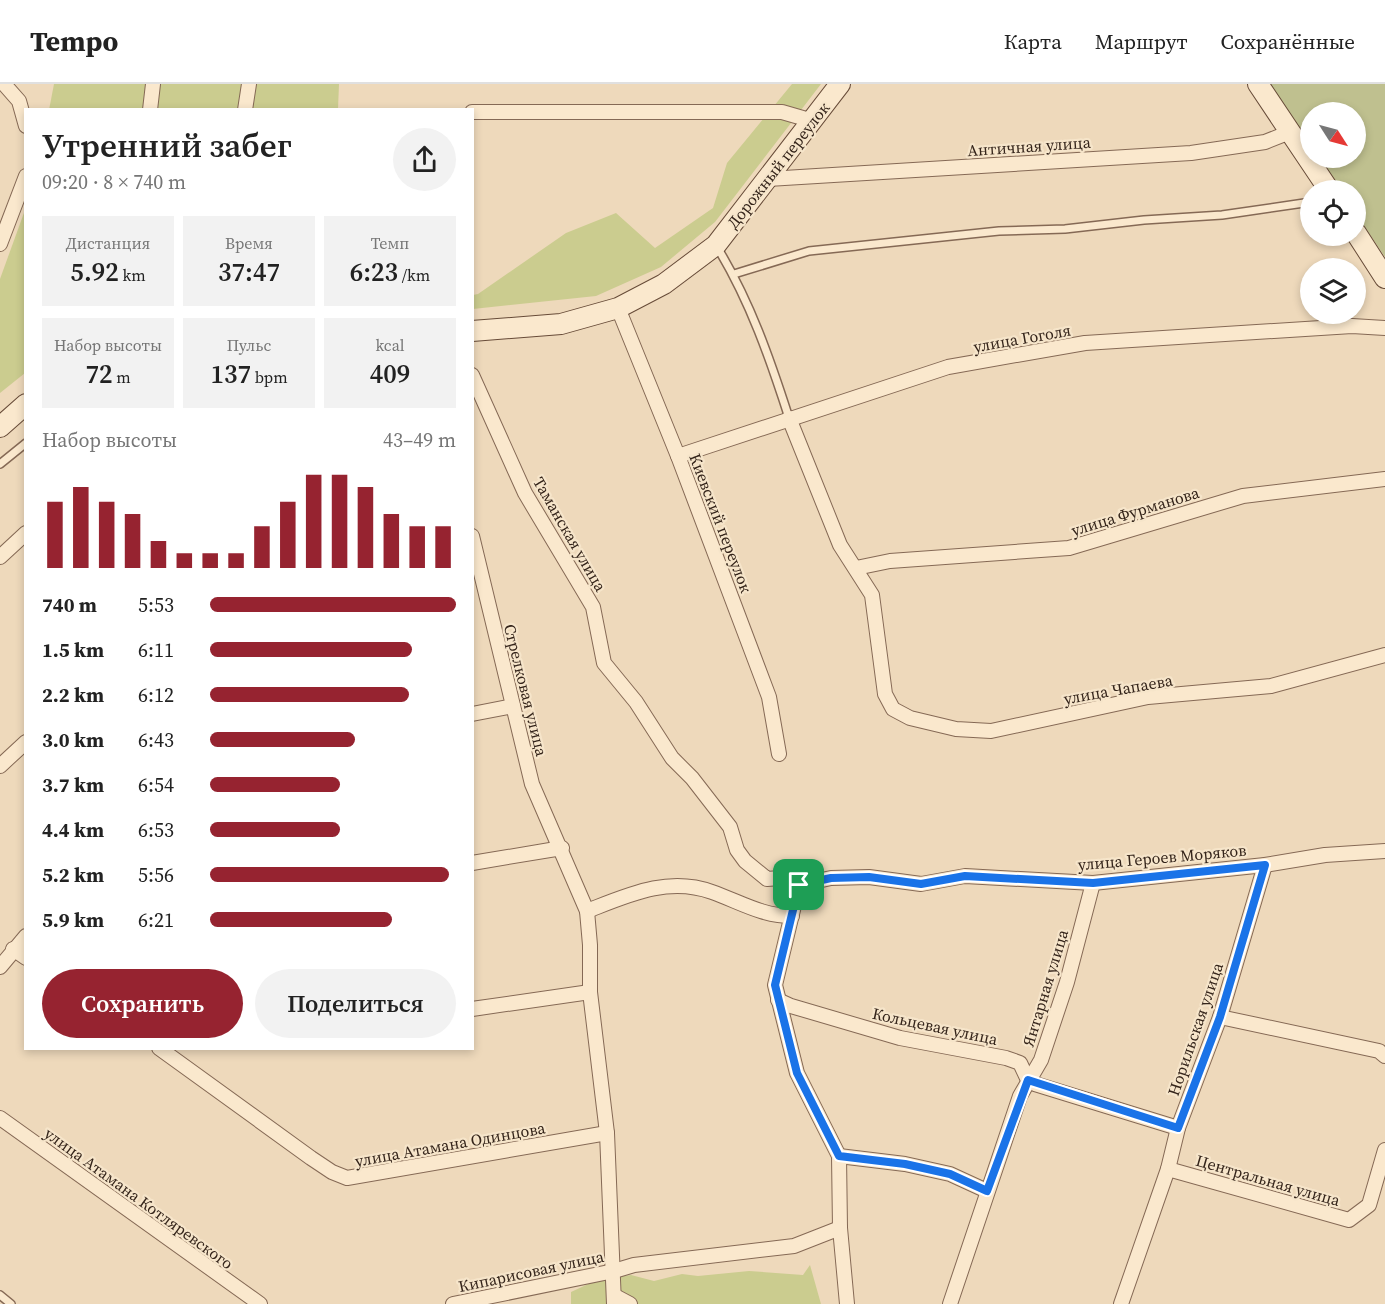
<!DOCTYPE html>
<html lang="ru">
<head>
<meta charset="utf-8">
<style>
  :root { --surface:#fff; --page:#f2f2f2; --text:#222; --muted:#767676; --line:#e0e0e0; --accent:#962330 }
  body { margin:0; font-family:"Source Serif 4",serif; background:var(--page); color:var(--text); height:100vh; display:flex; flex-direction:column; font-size:22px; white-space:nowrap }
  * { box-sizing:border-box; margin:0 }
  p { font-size:20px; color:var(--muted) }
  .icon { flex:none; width:33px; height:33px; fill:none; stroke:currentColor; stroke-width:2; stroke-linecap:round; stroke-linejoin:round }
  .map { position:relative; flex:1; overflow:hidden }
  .side { position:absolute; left:24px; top:24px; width:450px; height:942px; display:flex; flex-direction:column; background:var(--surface); border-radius:0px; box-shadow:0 3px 9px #0003 }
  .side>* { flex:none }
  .needle { width:39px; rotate:126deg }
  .buttons { position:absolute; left:1300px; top:18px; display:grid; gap:12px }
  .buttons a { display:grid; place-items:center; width:66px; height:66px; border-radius:50%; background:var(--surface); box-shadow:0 3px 9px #0003; font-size:30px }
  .pin { position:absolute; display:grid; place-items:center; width:51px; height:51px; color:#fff; margin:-26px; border-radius:12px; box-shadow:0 3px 9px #0006 }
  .round { display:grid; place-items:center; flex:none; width:63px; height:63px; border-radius:32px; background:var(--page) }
  .overview { display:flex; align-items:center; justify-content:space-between; height:102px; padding:0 18px }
  h1 { font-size:33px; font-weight:600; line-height:45px }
  .metrics { display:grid; grid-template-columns:repeat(3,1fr); gap:9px; height:102px; padding:6px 18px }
  .metrics div { display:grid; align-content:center; border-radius:0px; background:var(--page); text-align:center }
  .metrics b { font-size:26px; font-weight:600 }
  .metrics small { font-size:16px; font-weight:400 }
  .metrics p { font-size:16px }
  .chart { height:168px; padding:12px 18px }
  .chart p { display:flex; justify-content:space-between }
  .chart svg { width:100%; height:108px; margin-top:6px; stroke:var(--accent); stroke-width:6 }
  .action { display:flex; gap:12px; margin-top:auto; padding:12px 18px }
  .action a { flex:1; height:69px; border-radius:36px; background:var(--accent); color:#fff; font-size:24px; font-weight:600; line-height:69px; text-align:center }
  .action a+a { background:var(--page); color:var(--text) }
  ul { padding:0 18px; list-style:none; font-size:20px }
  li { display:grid; grid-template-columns:96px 72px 1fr; align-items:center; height:45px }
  li i { height:15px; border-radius:8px; background:var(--accent) }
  header { display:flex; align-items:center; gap:36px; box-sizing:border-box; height:84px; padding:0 30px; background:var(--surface); border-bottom:2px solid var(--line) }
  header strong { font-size:28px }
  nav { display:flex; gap:33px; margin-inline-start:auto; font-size:21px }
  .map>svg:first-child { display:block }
  .green { fill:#cbcc8f }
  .cemetery { fill:#bfc08f }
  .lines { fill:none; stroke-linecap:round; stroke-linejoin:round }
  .service-casing { stroke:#856955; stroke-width:10 }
  .minor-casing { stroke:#856955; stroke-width:16 }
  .secondary-casing { stroke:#674b38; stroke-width:22 }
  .service { stroke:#fae8cd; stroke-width:7 }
  .minor { stroke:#fae8cd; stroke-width:14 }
  .secondary { stroke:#fae8cd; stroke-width:20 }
  .route-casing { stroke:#fff; stroke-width:12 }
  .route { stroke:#1a73e8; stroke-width:8 }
  .labels { text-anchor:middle; stroke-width:4.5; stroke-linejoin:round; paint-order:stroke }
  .street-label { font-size:16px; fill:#34241a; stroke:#f6e5ca }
</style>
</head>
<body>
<header>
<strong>Tempo</strong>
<nav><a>Карта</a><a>Маршрут</a><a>Сохранённые</a></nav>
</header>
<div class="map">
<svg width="1385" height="1220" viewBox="0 0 1385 1220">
  <rect width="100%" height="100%" fill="#eed9bb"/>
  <!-- green -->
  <g class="green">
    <path d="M54,0H339L338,25L49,26Z"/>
    <path d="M792,0H821L715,138L661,183L596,212L473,225V211L478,210L566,149L616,129L655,164L713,124L727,79Z"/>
    <path d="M25,126V289L0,309V195Z"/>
    <path d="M810,1181L821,1220H571V1208L599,1195L631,1191L654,1197L682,1190L698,1192L749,1187L803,1191Z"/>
  </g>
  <!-- cemetery -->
  <path class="cemetery" d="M1268,0H1385V173L1356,130V106H1340L1318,74H1356V28H1311V64Z"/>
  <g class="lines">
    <defs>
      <g id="service">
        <path d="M717,163C750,217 770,275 789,334"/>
        <path d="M734,190L809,167L999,147L1065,145L1144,136L1222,131L1311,118"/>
        <path d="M0,380L26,359"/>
        <path d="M0,1211L11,1220"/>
      </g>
      <g id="minor">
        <path d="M4,0L19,17L26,42"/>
        <path d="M150,26L153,0"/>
        <path d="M245,26L249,0"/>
        <path d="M472,28H782L813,37"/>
        <path d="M768,95L1191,69L1265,58L1290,48"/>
        <path d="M0,160L26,92"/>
        <path d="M618,224L678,372L769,613L779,670"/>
        <path d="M472,291L525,409L593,523L604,579L636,618L672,674L692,694L730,743L737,766L745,777L767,795L780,794L799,801"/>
        <path d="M789,334L840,461L872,511L885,610L893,625L910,634L956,645L991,647L1148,613L1271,602L1385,571"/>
        <path d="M678,372L948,283L1085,259L1352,242L1385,244"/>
        <path d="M472,452L532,700L587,827L590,861V908L607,1049L614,1220"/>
        <path d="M0,473L26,449"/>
        <path d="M856,484L890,477L1069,464L1243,412L1385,395"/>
        <path d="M472,630L513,622"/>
        <path d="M0,682L26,658"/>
        <path d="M472,779L562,764"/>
        <path d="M799,801L831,794L869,793L921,800L965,792L1093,799L1265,781L1325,771L1385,767"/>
        <path d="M799,801L775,901L797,989L839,1072L840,1144L847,1220"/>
        <path d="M587,827C628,811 668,792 712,808C740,818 762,832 792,832"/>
        <path d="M13,865L26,874"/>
        <path d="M0,883L26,852"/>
        <path d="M778,916L791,922L900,954L1006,974L1020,979L1028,996L1035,1000L1178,1044"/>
        <path d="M472,925L590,908"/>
        <path d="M1220,933L1379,967L1385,972"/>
        <path d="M159,964L311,1074L332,1088L347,1094L607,1049"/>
        <path d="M0,1034L260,1220"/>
        <path d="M839,1072L905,1080L950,1090L987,1107"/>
        <path d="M1168,1085L1349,1136L1369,1121L1385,1066"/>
        <path d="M615,1212L630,1220"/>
        <path d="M453,1220L614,1187L634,1181L794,1162L840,1144"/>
        <path d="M950,1220L1020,1012L1041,976L1067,898L1093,799"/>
        <path d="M1121,1220L1168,1085L1178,1044L1220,933L1265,781"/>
      </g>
      <g id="secondary">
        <path d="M1258,0L1329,106"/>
        <path d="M1356,149L1385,194"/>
        <path d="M472,247L561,240L618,224L664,200L716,161L840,0"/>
        <path d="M0,343L26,320"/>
      </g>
    </defs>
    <!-- service casing -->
    <use href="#service" class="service-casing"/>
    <!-- minor casing -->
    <use href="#minor" class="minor-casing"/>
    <!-- secondary casing -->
    <use href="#secondary" class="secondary-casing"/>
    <!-- service -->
    <use href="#service" class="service"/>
    <!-- minor -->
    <use href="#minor" class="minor"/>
    <!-- secondary -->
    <use href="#secondary" class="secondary"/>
  </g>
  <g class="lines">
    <defs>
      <path id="route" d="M1265,781L1220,933L1178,1044L1028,996L987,1107L950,1090L905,1080L839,1072L797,989L775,901L799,801L831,794L869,793L921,800L965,792L1093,799Z"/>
    </defs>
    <!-- route casing -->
    <use href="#route" class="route-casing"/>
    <!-- route -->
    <use href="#route" class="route"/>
  </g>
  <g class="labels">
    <!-- street labels -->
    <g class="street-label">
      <text transform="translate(1029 62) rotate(-4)" y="6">Античная улица</text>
      <text transform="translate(778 81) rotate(-52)" y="6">Дорожный переулок</text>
      <text transform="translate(1022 254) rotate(-10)" y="6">улица Гоголя</text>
      <text transform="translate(1135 427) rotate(-17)" y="6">улица Фурманова</text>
      <text transform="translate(721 439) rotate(69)" y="6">Киевский переулок</text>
      <text transform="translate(570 450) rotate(60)" y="6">Таманская улица</text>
      <text transform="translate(1118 605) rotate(-10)" y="6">улица Чапаева</text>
      <text transform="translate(526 606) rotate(76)" y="6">Стрелковая улица</text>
      <text transform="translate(1162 773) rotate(-5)" y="6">улица Героев Моряков</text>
      <text transform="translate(1045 904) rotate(-73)" y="6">Янтарная улица</text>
      <text transform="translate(935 942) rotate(12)" y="6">Кольцевая улица</text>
      <text transform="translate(1195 945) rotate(-71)" y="6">Норильская улица</text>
      <text transform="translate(450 1060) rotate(-10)" y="6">улица Атамана Одинцова</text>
      <text transform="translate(1268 1096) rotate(16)" y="6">Центральная улица</text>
      <text transform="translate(139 1114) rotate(36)" y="6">улица Атамана Котляревского</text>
      <text transform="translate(531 1187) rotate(-12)" y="6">Кипарисовая улица</text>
    </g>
  </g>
</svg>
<div class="buttons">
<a><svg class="needle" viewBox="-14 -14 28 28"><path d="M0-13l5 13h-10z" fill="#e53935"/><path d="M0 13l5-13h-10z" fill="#767676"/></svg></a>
<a><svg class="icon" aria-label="locate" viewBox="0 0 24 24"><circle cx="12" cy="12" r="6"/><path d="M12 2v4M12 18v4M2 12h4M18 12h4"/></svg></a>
<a><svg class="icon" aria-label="layers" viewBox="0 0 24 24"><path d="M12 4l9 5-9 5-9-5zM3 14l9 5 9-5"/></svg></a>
</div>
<div class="pin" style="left:799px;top:801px;background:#1e9e55"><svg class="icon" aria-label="arrive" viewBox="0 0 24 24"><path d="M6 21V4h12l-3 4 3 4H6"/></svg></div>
<section class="side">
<div class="overview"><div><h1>Утренний забег</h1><p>09:20 · 8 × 740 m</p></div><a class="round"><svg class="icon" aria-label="share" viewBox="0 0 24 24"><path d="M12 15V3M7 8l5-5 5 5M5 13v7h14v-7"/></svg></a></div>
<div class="metrics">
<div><p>Дистанция</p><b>5.92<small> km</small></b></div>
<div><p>Время</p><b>37:47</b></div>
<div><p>Темп</p><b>6:23<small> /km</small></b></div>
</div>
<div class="metrics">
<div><p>Набор высоты</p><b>72<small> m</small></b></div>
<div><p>Пульс</p><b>137<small> bpm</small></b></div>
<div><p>kcal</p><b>409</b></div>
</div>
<div class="chart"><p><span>Набор высоты</span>43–49 m</p>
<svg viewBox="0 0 160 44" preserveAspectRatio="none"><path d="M5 44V17M15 44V11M25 44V17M35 44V22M45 44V33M55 44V38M65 44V38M75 44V38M85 44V27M95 44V17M105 44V6M115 44V6M125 44V11M135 44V22M145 44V27M155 44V27"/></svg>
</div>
<ul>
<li><b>740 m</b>5:53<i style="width:100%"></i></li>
<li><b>1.5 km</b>6:11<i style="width:82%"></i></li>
<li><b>2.2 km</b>6:12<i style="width:81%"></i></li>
<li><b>3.0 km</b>6:43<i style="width:59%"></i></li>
<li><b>3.7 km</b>6:54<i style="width:53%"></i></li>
<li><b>4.4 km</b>6:53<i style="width:53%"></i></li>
<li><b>5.2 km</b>5:56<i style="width:97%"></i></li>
<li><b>5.9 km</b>6:21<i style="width:74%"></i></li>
</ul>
<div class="action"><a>Сохранить</a><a>Поделиться</a></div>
</section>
</div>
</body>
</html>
